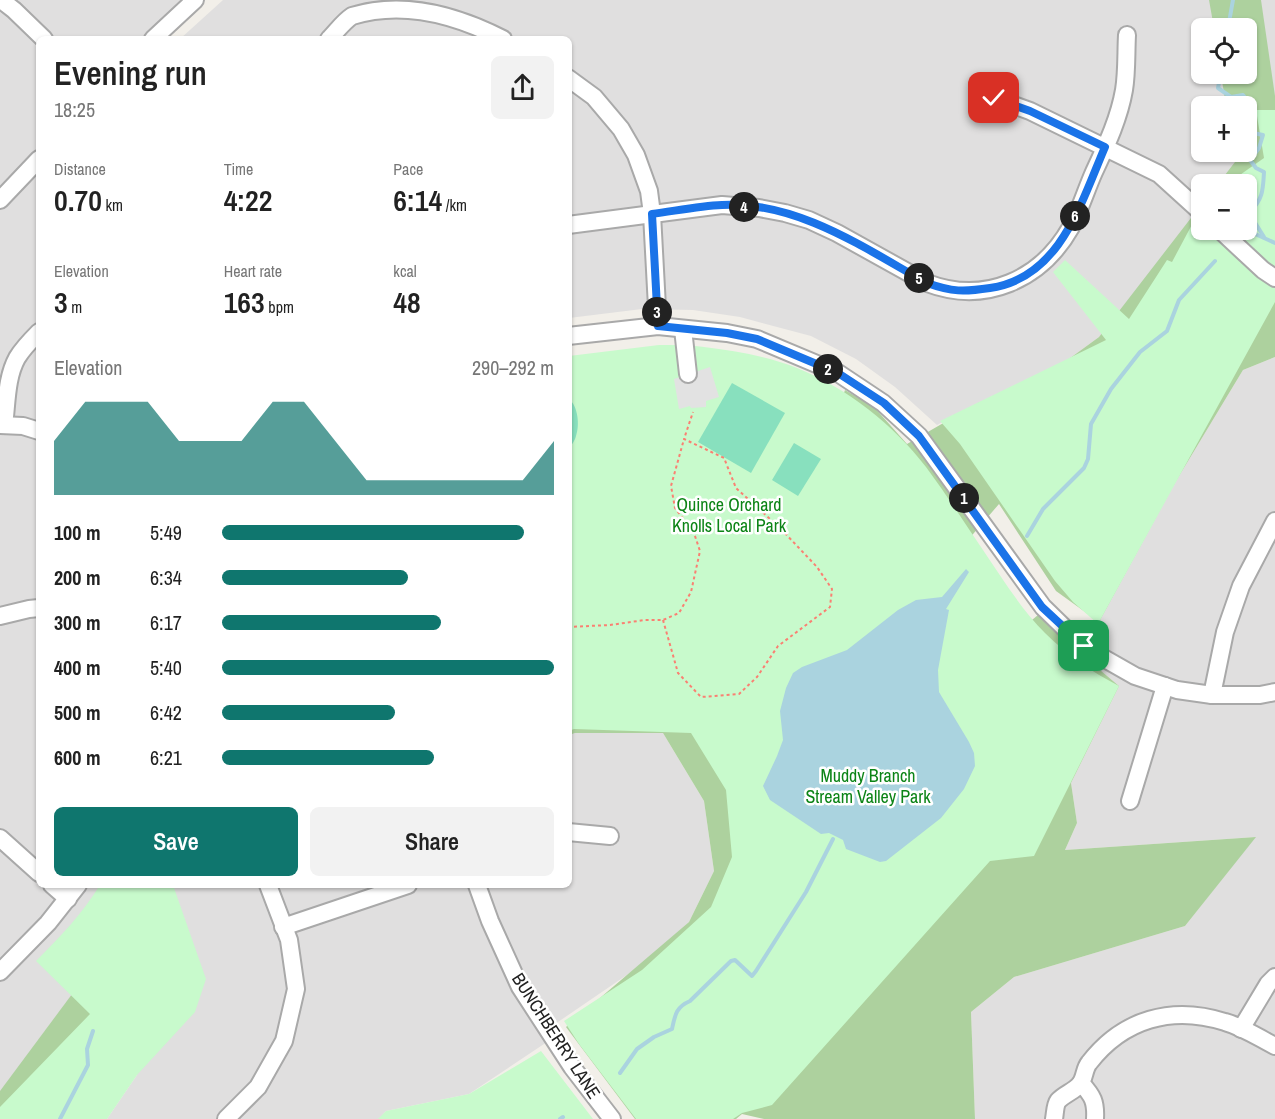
<!DOCTYPE html>
<html lang="en">
<head>
<meta charset="utf-8">
<style>
  :root { --surface:#fff; --page:#f2f2f2; --text:#222; --muted:#767676; --accent:#0f766e }
  body { margin:0; font-family:"Archivo Narrow",sans-serif; background:var(--page); color:var(--text); height:100vh; display:flex; flex-direction:column; font-size:22px; white-space:nowrap }
  * { box-sizing:border-box; margin:0 }
  p { font-size:20px; color:var(--muted) }
  .icon { flex:none; width:33px; height:33px; fill:none; stroke:currentColor; stroke-width:2; stroke-linecap:round; stroke-linejoin:round }
  .map { position:relative; flex:1; overflow:hidden }
  .sheet { position:absolute; left:36px; top:36px; width:536px; height:852px; display:flex; flex-direction:column; background:var(--surface); border-radius:9px; box-shadow:0 2px 4px #0004 }
  .sheet>* { flex:none }
  .buttons { position:absolute; left:1191px; top:18px; display:grid; gap:12px }
  .buttons a { display:grid; place-items:center; width:66px; height:66px; border-radius:9px; background:var(--surface); box-shadow:0 2px 4px #0004; font-size:30px }
  .pin { position:absolute; display:grid; place-items:center; width:51px; height:51px; color:#fff; margin:-26px; border-radius:12px; box-shadow:0 3px 9px #0006 }
  .km { position:absolute; width:30px; height:30px; margin:-15px; border-radius:50%; background:#222; color:#fff; font-size:16px; line-height:30px; text-align:center }
  .round { display:grid; place-items:center; flex:none; width:63px; height:63px; border-radius:9px; background:var(--page) }
  .head { display:flex; align-items:center; justify-content:space-between; height:102px; padding:0 18px }
  h1 { font-size:33px; font-weight:600; line-height:45px }
  .metrics { display:grid; grid-template-columns:repeat(3,1fr); gap:9px; height:102px; padding:6px 18px }
  .metrics div { display:grid; align-content:center }
  .metrics b { font-size:30px; font-weight:600 }
  .metrics small { font-size:16px; font-weight:400 }
  .metrics p { font-size:16px }
  .chart { height:168px; padding:12px 18px }
  .chart p { display:flex; justify-content:space-between }
  .chart svg { width:100%; height:108px; margin-top:6px; fill:var(--accent); opacity:.7 }
  .primary-button { display:flex; gap:12px; margin-top:auto; padding:12px 18px }
  .primary-button a { flex:1; height:69px; border-radius:9px; background:var(--accent); color:#fff; font-size:24px; font-weight:600; line-height:69px; text-align:center }
  .primary-button a+a { background:var(--page); color:var(--text) }
  ul { padding:0 18px; list-style:none; font-size:20px }
  li { display:grid; grid-template-columns:96px 72px 1fr; align-items:center; height:45px }
  li i { height:15px; border-radius:8px; background:var(--accent) }
  .map>svg:first-child { display:block }
  .residential { fill:#e0dfdf; fill-rule:evenodd }
  .forest { fill:#add19e }
  .park { fill:#c8facc }
  .pitch { fill:#88e0be }
  .parking { fill:#e2e2e2 }
  .water { fill:#aad3df }
  .lines { fill:none; stroke-linecap:round; stroke-linejoin:round }
  .stream { stroke:#aad3df; stroke-width:4 }
  .minor-casing { stroke:#a9a9a9; stroke-width:20 }
  .path { stroke:#fa8072; stroke-width:2; stroke-dasharray:3 3; stroke-linecap:butt }
  .minor { stroke:#fff; stroke-width:16 }
  .route-casing { stroke:#fff; stroke-width:12 }
  .route { stroke:#1a73e8; stroke-width:8 }
  .labels { text-anchor:middle; stroke-width:5; stroke-linejoin:round; paint-order:stroke }
  .park-label { font-size:18px; fill:#0c8416; stroke:#fff }
  .street-label { font-size:18px; fill:#222; stroke:#fff }
</style>
</head>
<body>
<div class="map">
<svg width="1275" height="1119" viewBox="0 0 1275 1119">
  <rect width="100%" height="100%" fill="#f2efe9"/>
  <!-- residential -->
  <g class="residential">
    <path d="M0,0H195L153,39H39V885H568V735L575,733H663L704,801L714,871L689,922L640,966L558,1022L553,1038L469,1094L386,1111L379,1119H107L137,1075L0,1106Z"/>
    <path d="M223,0H1275V109L1242,184H1202L1201,227L1099,337L1040,380L978,403L937,425L895,387L856,359L811,336L740,317L693,310L642,309L569,318L568,39H180ZM1202,28H1246V74H1202ZM1202,106H1246V152H1202Z"/>
    <path d="M1275,357V1119H975L971,1012L1014,977L1185,926L1255,837L1065,850L1077,823L1071,783L1119,686L1081,654L1173,486L1243,370Z"/>
  </g>
  <!-- forest -->
  <g class="forest">
    <path d="M1209,0H1261L1275,96V357L1243,370L1173,486L1099,622L1056,591L999,504L936,577L968,673L1038,615L1081,654L1119,686L1071,783L1077,823L1065,850L1256,837L1185,926L1014,977L971,1012L975,1119H764L742,1114L736,1119H635L566,1027L689,922L714,871L704,801L663,733H575L569,735V628L827,440L845,390L874,407L907,444L978,403L1040,380L1099,337L1201,205L1202,230H1246V184H1218L1235,162L1234,152H1246V106H1226L1221,74H1246V28H1214Z"/>
    <path d="M84,978L141,1028L0,1119V1091Z"/>
  </g>
  <!-- park -->
  <g class="park">
    <path d="M1256,110H1275V268L1266,263L1231,230H1246V184H1227L1264,158Z"/>
    <path d="M1196,217L1201,222L1202,230H1209L1246,266L1275,287V302L1098,624L1073,602L1055,581L960,444L940,421L1106,340L1053,272L1065,260L1129,319L1167,260L1172,262Z"/>
    <path d="M659,345C674,345 690,345 704,347C735,351 768,356 797,368C847,388 894,425 926,467C946,494 964,522 983,550C1002,578 1021,609 1045,633C1067,655 1092,672 1119,686L1034,856L990,861L772,1105L742,1113L733,1119H636L579,1044L564,1021L642,970L711,907L732,857L726,790L691,733L574,729L569,731V356Z"/>
    <path d="M100,885H173L206,979L195,1012L137,1075L107,1119H0V1107L90,1014L36,961C60,937 82,914 100,885Z"/>
    <path d="M541,1051L593,1119H378L386,1111L469,1094Z"/>
  </g>
  <!-- pitch -->
  <g class="pitch">
    <path d="M732,383L785,413L751,473L698,442Z"/>
    <path d="M569,399C578,406 580,425 576,436C575,441 571,445 569,449Z"/>
    <path d="M794,443L821,459L798,496L772,480Z"/>
  </g>
  <!-- parking -->
  <path class="parking" d="M710,367L719,397L706,401V407L691,408L690,406L679,409L674,379Z"/>
  <!-- water -->
  <path class="water" d="M966,569L969,572L946,609L949,610L938,670L939,692L969,742L974,753L975,766L964,789L941,818L886,861L880,862L846,849L843,840L829,833L821,834L770,800L763,786L777,756L783,740L780,711L786,688L793,673L802,667L847,650L898,610L916,600L942,597Z"/>
  <g class="lines">
    <!-- stream -->
    <g class="stream">
      <path d="M1228,28L1233,0"/>
      <path d="M1234,74L1231,77L1220,78L1218,88L1231,97L1243,95L1248,101L1249,110L1246,111"/>
      <path d="M1246,128L1253,133L1263,135L1259,148L1250,160L1256,168L1264,172C1263,191 1263,199 1249,213L1264,237"/>
      <path d="M1253,233L1275,243"/>
      <path d="M1027,536L1043,509L1084,468L1088,459L1091,424L1111,389L1140,352L1167,331L1179,300L1215,261"/>
      <path d="M620,1073L637,1049L654,1037L672,1029C675,1015 676,1007 690,1001L731,961L735,960L752,976L756,971L806,892L833,839"/>
      <path d="M60,1119L88,1065L87,1049L93,1031"/>
      <path d="M560,1119L563,1117"/>
    </g>
    <defs>
      <g id="minor">
        <path d="M1,0L14,10L44,39"/>
        <path d="M153,39L195,0"/>
        <path d="M329,39C336,32 343,22 352,16C403,0 456,15 503,39"/>
        <path d="M568,78L594,97L621,129L636,155L649,191L652,214L658,326"/>
        <path d="M994,98L1030,111L1159,174L1202,213"/>
        <path d="M0,200L39,159"/>
        <path d="M568,225L722,205L759,208L785,213L809,220L837,233L927,283C985,305 1041,280 1071,227C1080,210 1086,190 1094,172C1106,146 1119,119 1124,90C1127,72 1126,53 1127,35"/>
        <path d="M1220,230L1263,270L1275,278"/>
        <path d="M683,329L688,374"/>
        <path d="M568,336L658,326L727,333L757,339L838,373L883,403L919,436L1043,607L1084,647L1135,676L1177,690L1212,695H1260L1275,692"/>
        <path d="M0,425L23,426L39,431"/>
        <path d="M4,425C7,404 6,378 17,358C23,348 31,340 39,332"/>
        <path d="M0,616L29,609L39,608"/>
        <path d="M1212,695L1225,632L1241,586L1275,521"/>
        <path d="M1130,801L1165,686"/>
        <path d="M568,832L610,836"/>
        <path d="M0,838L39,873"/>
        <path d="M52,885L68,899"/>
        <path d="M477,885L490,921L520,987L572,1067L612,1119"/>
        <path d="M283,927L408,885"/>
        <path d="M0,972L48,923L78,885"/>
        <path d="M1241,1029L1268,984L1275,977"/>
        <path d="M1081,1083C1093,1096 1096,1102 1095,1119"/>
        <path d="M226,1119L258,1087L284,1041L296,989L289,940L268,885"/>
        <path d="M1054,1119C1055,1114 1055,1105 1058,1101C1064,1094 1075,1091 1080,1084C1085,1078 1084,1069 1089,1063C1123,1019 1172,1005 1225,1022C1243,1027 1259,1038 1275,1046"/>
      </g>
    </defs>
    <!-- minor casing -->
    <use href="#minor" class="minor-casing"/>
    <!-- path -->
    <g class="path">
      <path d="M663,620L678,673L701,697L739,694L757,677L778,646L830,607L832,589L817,567L780,528L736,488L724,458L684,439L693,412"/>
      <path d="M568,627L610,625L645,620H663L679,613L691,592L700,551L694,533L675,508L671,486L684,439"/>
    </g>
    <!-- minor -->
    <use href="#minor" class="minor"/>
  </g>
  <g class="lines">
    <defs>
      <path id="route" d="M994,98L1030,111L1105,147C1081,203 1060,278 990,288C964,292 952,292 927,283C864,248 797,201 722,205C699,206 675,211 652,214L658,326L727,333L757,339L838,373L884,403L919,436L1042,607L1084,646"/>
    </defs>
    <!-- route casing -->
    <use href="#route" class="route-casing"/>
    <!-- route -->
    <use href="#route" class="route"/>
  </g>
  <g class="labels">
    <!-- park labels -->
    <g class="park-label">
      <text x="729" y="511">Quince Orchard<tspan x="729" dy="21">Knolls Local Park</tspan></text>
      <text x="868" y="782">Muddy Branch<tspan x="868" dy="21">Stream Valley Park</tspan></text>
    </g>
    <!-- street labels -->
    <g class="street-label">
      <text transform="translate(556 1036) rotate(57)" y="6">BUNCHBERRY LANE</text>
    </g>
  </g>
</svg>
<div class="buttons">
<a><svg class="icon" aria-label="locate" viewBox="0 0 24 24"><circle cx="12" cy="12" r="6"/><path d="M12 2v4M12 18v4M2 12h4M18 12h4"/></svg></a>
<a>+</a>
<a>−</a>
</div>
<div class="pin" style="left:1084px;top:646px;background:#1e9e55"><svg class="icon" aria-label="arrive" viewBox="0 0 24 24"><path d="M6 21V4h12l-3 4 3 4H6"/></svg></div>
<div class="pin" style="left:994px;top:98px;background:#d93025"><svg class="icon" aria-label="check" viewBox="0 0 24 24"><path d="M5 12l5 5 9-10"/></svg></div>
<b class="km" style="left:964px;top:498px">1</b>
<b class="km" style="left:828px;top:369px">2</b>
<b class="km" style="left:657px;top:312px">3</b>
<b class="km" style="left:744px;top:207px">4</b>
<b class="km" style="left:919px;top:278px">5</b>
<b class="km" style="left:1075px;top:216px">6</b>
<section class="sheet">
<div class="head"><div><h1>Evening run</h1><p>18:25</p></div><a class="round"><svg class="icon" aria-label="share" viewBox="0 0 24 24"><path d="M12 15V3M7 8l5-5 5 5M5 13v7h14v-7"/></svg></a></div>
<div class="metrics">
<div><p>Distance</p><b>0.70<small> km</small></b></div>
<div><p>Time</p><b>4:22</b></div>
<div><p>Pace</p><b>6:14<small> /km</small></b></div>
</div>
<div class="metrics">
<div><p>Elevation</p><b>3<small> m</small></b></div>
<div><p>Heart rate</p><b>163<small> bpm</small></b></div>
<div><p>kcal</p><b>48</b></div>
</div>
<div class="chart"><p><span>Elevation</span>290–292 m</p>
<svg viewBox="0 0 160 44" preserveAspectRatio="none"><path d="M0 44V22L10 6L20 6L30 6L40 22L50 22L60 22L70 6L80 6L90 22L100 38L110 38L120 38L130 38L140 38L150 38L160 22V44z"/></svg>
</div>
<ul>
<li><b>100 m</b>5:49<i style="width:91%"></i></li>
<li><b>200 m</b>6:34<i style="width:56%"></i></li>
<li><b>300 m</b>6:17<i style="width:66%"></i></li>
<li><b>400 m</b>5:40<i style="width:100%"></i></li>
<li><b>500 m</b>6:42<i style="width:52%"></i></li>
<li><b>600 m</b>6:21<i style="width:64%"></i></li>
</ul>
<div class="primary-button"><a>Save</a><a>Share</a></div>
</section>
</div>
</body>
</html>
